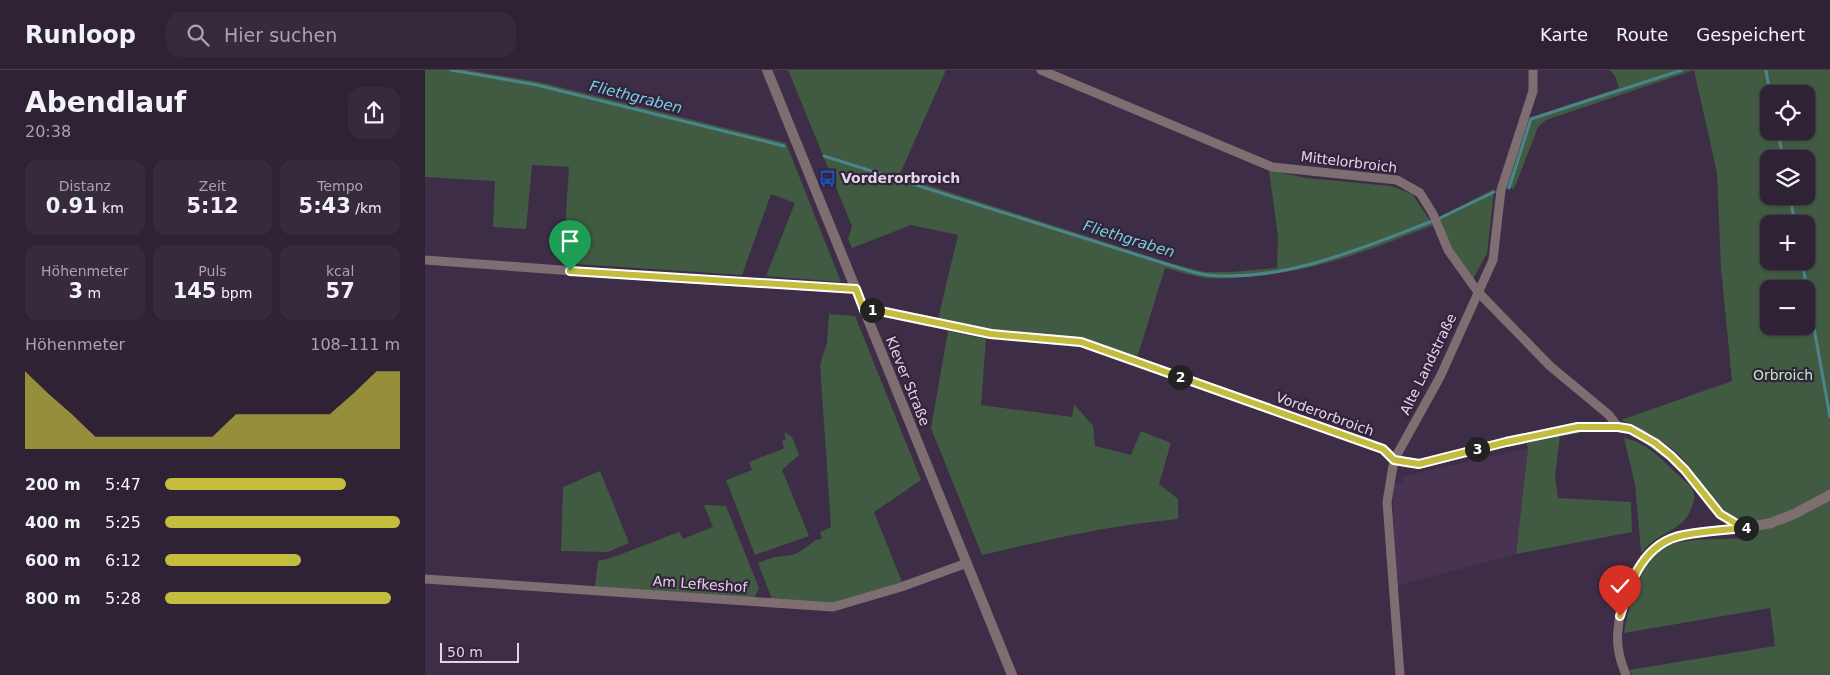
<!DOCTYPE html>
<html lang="de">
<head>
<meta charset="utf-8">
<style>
  :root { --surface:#2e2234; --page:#362a3c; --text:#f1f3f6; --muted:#a7a4ac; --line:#493f4f; --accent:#c4bc3e }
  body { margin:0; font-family:"DejaVu Sans",sans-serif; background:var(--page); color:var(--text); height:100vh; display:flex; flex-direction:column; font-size:19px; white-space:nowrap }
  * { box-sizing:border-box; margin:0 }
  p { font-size:16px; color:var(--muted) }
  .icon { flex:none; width:28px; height:28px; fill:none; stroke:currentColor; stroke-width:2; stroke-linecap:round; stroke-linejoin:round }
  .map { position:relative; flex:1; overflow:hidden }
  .panel { display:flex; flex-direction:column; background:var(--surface); width:425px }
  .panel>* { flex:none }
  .controls { position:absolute; left:1335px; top:15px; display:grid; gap:10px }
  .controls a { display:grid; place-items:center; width:55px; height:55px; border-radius:10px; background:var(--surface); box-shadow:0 1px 4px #0004,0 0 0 1px var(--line); font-size:25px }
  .scale { position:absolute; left:15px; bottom:12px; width:79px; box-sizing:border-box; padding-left:5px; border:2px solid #e0d5e5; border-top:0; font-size:14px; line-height:18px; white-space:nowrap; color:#e0d5e5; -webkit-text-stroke:4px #34233c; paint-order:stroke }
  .pin { position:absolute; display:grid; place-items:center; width:42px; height:42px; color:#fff; margin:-51px -21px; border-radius:50% 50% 50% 0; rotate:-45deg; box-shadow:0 0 5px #0007 }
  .pin .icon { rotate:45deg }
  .km { position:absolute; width:25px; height:25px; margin:-12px; border-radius:50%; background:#222; color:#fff; font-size:14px; line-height:25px; text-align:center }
  .round { display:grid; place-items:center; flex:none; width:52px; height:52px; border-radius:15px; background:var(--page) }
  .head { display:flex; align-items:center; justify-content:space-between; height:85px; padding:0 25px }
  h1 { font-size:28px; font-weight:800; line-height:38px }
  .metrics { display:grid; grid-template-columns:repeat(3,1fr); gap:8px; height:85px; padding:5px 25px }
  .metrics div { display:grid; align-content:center; border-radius:12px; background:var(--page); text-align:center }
  .metrics b { font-size:21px; font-weight:800 }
  .metrics small { font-size:14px; font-weight:400 }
  .metrics p { font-size:14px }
  .chart { height:140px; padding:10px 25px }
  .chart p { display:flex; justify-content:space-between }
  .chart svg { width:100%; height:90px; margin-top:5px; fill:var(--accent); opacity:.7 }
  ul { padding:0 25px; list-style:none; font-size:16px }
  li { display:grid; grid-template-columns:80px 60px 1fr; align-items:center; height:38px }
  li i { height:12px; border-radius:6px; background:var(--accent) }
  header { display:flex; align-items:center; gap:30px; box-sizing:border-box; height:70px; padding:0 25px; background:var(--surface); border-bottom:1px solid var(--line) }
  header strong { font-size:24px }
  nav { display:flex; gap:28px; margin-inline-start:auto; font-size:18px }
  .search { width:350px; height:45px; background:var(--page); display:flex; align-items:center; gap:12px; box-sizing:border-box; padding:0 18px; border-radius:15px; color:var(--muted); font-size:19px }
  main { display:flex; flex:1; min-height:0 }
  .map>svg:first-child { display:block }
  .built { fill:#493352 }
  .green { fill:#415b42; fill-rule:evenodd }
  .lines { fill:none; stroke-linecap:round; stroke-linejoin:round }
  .stream { stroke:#4b848b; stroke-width:3 }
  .minor { stroke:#7f6e71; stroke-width:9 }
  .tertiary { stroke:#7f6e71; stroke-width:10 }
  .route-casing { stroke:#fff; stroke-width:10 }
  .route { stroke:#c4bc3e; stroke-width:6 }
  .labels { text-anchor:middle; stroke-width:4.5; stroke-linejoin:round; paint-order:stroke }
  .street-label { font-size:14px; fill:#e0d5e5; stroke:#34233c }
  .poi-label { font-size:14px; font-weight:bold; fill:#e0d5e5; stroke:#34233c; text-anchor:start }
  .park-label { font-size:14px; fill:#b9efba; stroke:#34233c }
  .water-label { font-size:15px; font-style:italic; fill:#74d2dd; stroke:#34233c }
</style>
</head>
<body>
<header>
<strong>Runloop</strong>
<div class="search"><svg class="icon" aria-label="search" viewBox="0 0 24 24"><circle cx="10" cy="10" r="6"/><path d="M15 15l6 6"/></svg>Hier suchen</div>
<nav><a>Karte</a><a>Route</a><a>Gespeichert</a></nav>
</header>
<main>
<section class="panel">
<div class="head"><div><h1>Abendlauf</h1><p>20:38</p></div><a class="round"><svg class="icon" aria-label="share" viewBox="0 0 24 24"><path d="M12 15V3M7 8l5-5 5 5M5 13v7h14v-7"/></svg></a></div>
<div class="metrics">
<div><p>Distanz</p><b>0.91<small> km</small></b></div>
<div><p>Zeit</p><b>5:12</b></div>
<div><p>Tempo</p><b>5:43<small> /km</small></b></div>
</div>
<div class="metrics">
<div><p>Höhenmeter</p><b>3<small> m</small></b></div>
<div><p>Puls</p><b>145<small> bpm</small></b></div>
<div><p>kcal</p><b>57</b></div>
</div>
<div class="chart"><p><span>Höhenmeter</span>108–111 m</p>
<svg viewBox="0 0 160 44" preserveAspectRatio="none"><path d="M0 44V6L10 17L20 27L30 38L40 38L50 38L60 38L70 38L80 38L90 27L100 27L110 27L120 27L130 27L140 17L150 6L160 6V44z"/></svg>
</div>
<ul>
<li><b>200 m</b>5:47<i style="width:77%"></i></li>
<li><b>400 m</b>5:25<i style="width:100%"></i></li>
<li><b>600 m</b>6:12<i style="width:58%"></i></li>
<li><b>800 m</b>5:28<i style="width:96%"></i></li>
</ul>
</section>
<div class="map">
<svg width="1405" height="605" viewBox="0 0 1405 605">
  <rect width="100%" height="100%" fill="#3e2d46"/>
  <!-- built -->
  <path class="built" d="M1103,378L1091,484L972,516L967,417L970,414L978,412L976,407Z"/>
  <!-- green -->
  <g class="green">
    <path d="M0,0H42L114,12L361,73L416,212L341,206L370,133L346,124L317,205L138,193L144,97L107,95L101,159L68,157L70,111L0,107Z"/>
    <path d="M363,0H521L474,106L742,192L779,202H805L852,198L853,167L844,100L881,108L966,116L987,124L1008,155C947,179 894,201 827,206C812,208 797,209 781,208C768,206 753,201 740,198L712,288L661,270L620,264L562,260L513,249L533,165L486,155L427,178L423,169L427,156Z"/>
    <path d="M1185,0H1405V605H1207L1204,600L1350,576L1345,538L1199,563C1204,535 1216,485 1247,474C1271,467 1297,470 1321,468L1320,452C1289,445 1275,404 1253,384C1236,369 1217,359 1196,350L1307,311L1296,198L1292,103L1269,0L1121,50L1113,57L1089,119L1081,117L1104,48L1194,18L1190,6ZM1344,24H1381V61H1344ZM1344,89H1381V126H1344ZM1344,154H1381V191H1344ZM1344,219H1381V256H1344Z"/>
    <path d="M1069,119L1062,183L1048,209L1027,180L1014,147Z"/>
    <path d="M404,244L430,246L496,410L449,442L477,512L410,534L347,529L333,493L349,487L368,485L376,481L391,470L397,469L395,462L406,457L395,295L402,272Z"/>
    <path d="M523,261L561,269L556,335L647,347L649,334L668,356L670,376L706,385L716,361L746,373L734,414L753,429V449C687,455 621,470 557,485L506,358Z"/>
    <path d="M1155,360L1156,363L1135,366L1130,407L1133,428L1206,432L1207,462L1091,484L1103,378L1101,371Z"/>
    <path d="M359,362L367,367L374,385L357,400L384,466L330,485L301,410L327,400L324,392L352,381L356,380L359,378L357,371L361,369Z"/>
    <path d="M1199,368C1220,372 1235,387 1250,402C1255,407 1262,412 1267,418C1269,422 1270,428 1268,433C1261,463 1232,460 1217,483L1216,482L1210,414Z"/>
    <path d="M175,401L204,473L183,482L136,481L138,417Z"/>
    <path d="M279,435L301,436L334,518L329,528L170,517L173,491L186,488L254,462L258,469L288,457Z"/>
  </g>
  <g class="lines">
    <!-- stream -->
    <g class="stream">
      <path d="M26,0L112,15L359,76"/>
      <path d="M1341,0L1345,24"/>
      <path d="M1353,61L1358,89"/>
      <path d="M399,86L738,193C752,197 767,203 782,205C860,212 934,179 1005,152"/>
      <path d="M1084,118L1106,49L1257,0"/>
      <path d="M1365,126L1370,154"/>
      <path d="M1015,148L1069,122"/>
      <path d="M1377,191L1405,347"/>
    </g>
    <!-- minor -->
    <g class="minor">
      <path d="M616,0L847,97L972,110L995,123L1008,144L1023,180L1053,222L1125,296L1184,345L1193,357"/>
      <path d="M0,190L217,206L431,219"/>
      <path d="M0,509L408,537L476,517L542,493"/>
      <path d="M975,605L962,432L969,390L1015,307L1068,190L1076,120L1108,21V0"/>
      <path d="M1201,605C1195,591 1191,576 1193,560C1195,527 1212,485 1243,470C1267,459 1297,461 1323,458"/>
    </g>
    <!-- tertiary -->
    <g class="tertiary">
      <path d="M342,0L587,605"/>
      <path d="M439,240H450L565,264L656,272L958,379L969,390L994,394L1081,372L1153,357H1193L1205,359L1216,364L1246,386L1260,400L1295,444L1315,456L1325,457L1346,453L1369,444L1405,425"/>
    </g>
  </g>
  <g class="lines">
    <defs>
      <path id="route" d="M145,201L431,219L439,240H450L566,264L656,272L958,379L969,390L994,394L1081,372L1153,357H1193L1205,359L1230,373L1246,386L1260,400L1295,444L1315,456L1324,457C1303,460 1280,461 1259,465C1219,472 1205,511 1195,546"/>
    </defs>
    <!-- route casing -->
    <use href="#route" class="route-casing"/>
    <!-- route -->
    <use href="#route" class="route"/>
  </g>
  <!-- icons -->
  <defs>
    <symbol id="bus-bare" viewBox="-9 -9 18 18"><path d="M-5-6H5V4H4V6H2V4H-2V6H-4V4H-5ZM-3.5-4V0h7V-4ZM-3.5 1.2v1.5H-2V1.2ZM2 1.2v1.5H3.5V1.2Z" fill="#1a4fb4" stroke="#34233c" stroke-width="2.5" paint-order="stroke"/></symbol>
  </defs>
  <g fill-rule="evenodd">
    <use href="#bus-bare" x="390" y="96" width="25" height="25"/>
  </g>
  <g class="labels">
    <!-- street labels -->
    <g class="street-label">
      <text transform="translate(924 92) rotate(7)" y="5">Mittelorbroich</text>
      <text transform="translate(1003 294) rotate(-64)" y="5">Alte Landstraße</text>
      <text transform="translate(483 311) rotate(68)" y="5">Klever Straße</text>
      <text transform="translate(900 344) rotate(20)" y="5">Vorderorbroich</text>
      <text transform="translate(275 514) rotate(4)" y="5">Am Lefkeshof</text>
    </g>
    <!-- poi labels -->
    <g class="poi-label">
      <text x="416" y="113">Vorderorbroich</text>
    </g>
    <!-- park labels -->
    <g class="park-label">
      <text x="1358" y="310">Orbroich</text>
    </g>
    <!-- water labels -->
    <g class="water-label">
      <text transform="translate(211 27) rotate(14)" y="5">Fliethgraben</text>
      <text transform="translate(704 169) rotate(17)" y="5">Fliethgraben</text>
    </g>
  </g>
</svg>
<div class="controls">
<a><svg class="icon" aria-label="locate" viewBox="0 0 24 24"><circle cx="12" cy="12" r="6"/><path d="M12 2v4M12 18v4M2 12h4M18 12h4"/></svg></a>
<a><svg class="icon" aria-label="layers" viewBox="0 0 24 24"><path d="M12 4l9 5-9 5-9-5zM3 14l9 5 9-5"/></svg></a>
<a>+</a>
<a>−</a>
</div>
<div class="scale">50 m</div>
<div class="pin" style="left:145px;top:201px;background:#1e9e55"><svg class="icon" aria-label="arrive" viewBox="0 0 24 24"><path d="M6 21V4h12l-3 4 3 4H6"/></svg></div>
<div class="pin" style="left:1195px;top:546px;background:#d93025"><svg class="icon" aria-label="check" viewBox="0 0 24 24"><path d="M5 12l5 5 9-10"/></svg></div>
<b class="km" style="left:447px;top:240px">1</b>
<b class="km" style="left:755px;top:307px">2</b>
<b class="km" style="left:1052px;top:379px">3</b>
<b class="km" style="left:1321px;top:458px">4</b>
</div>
</main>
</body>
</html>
